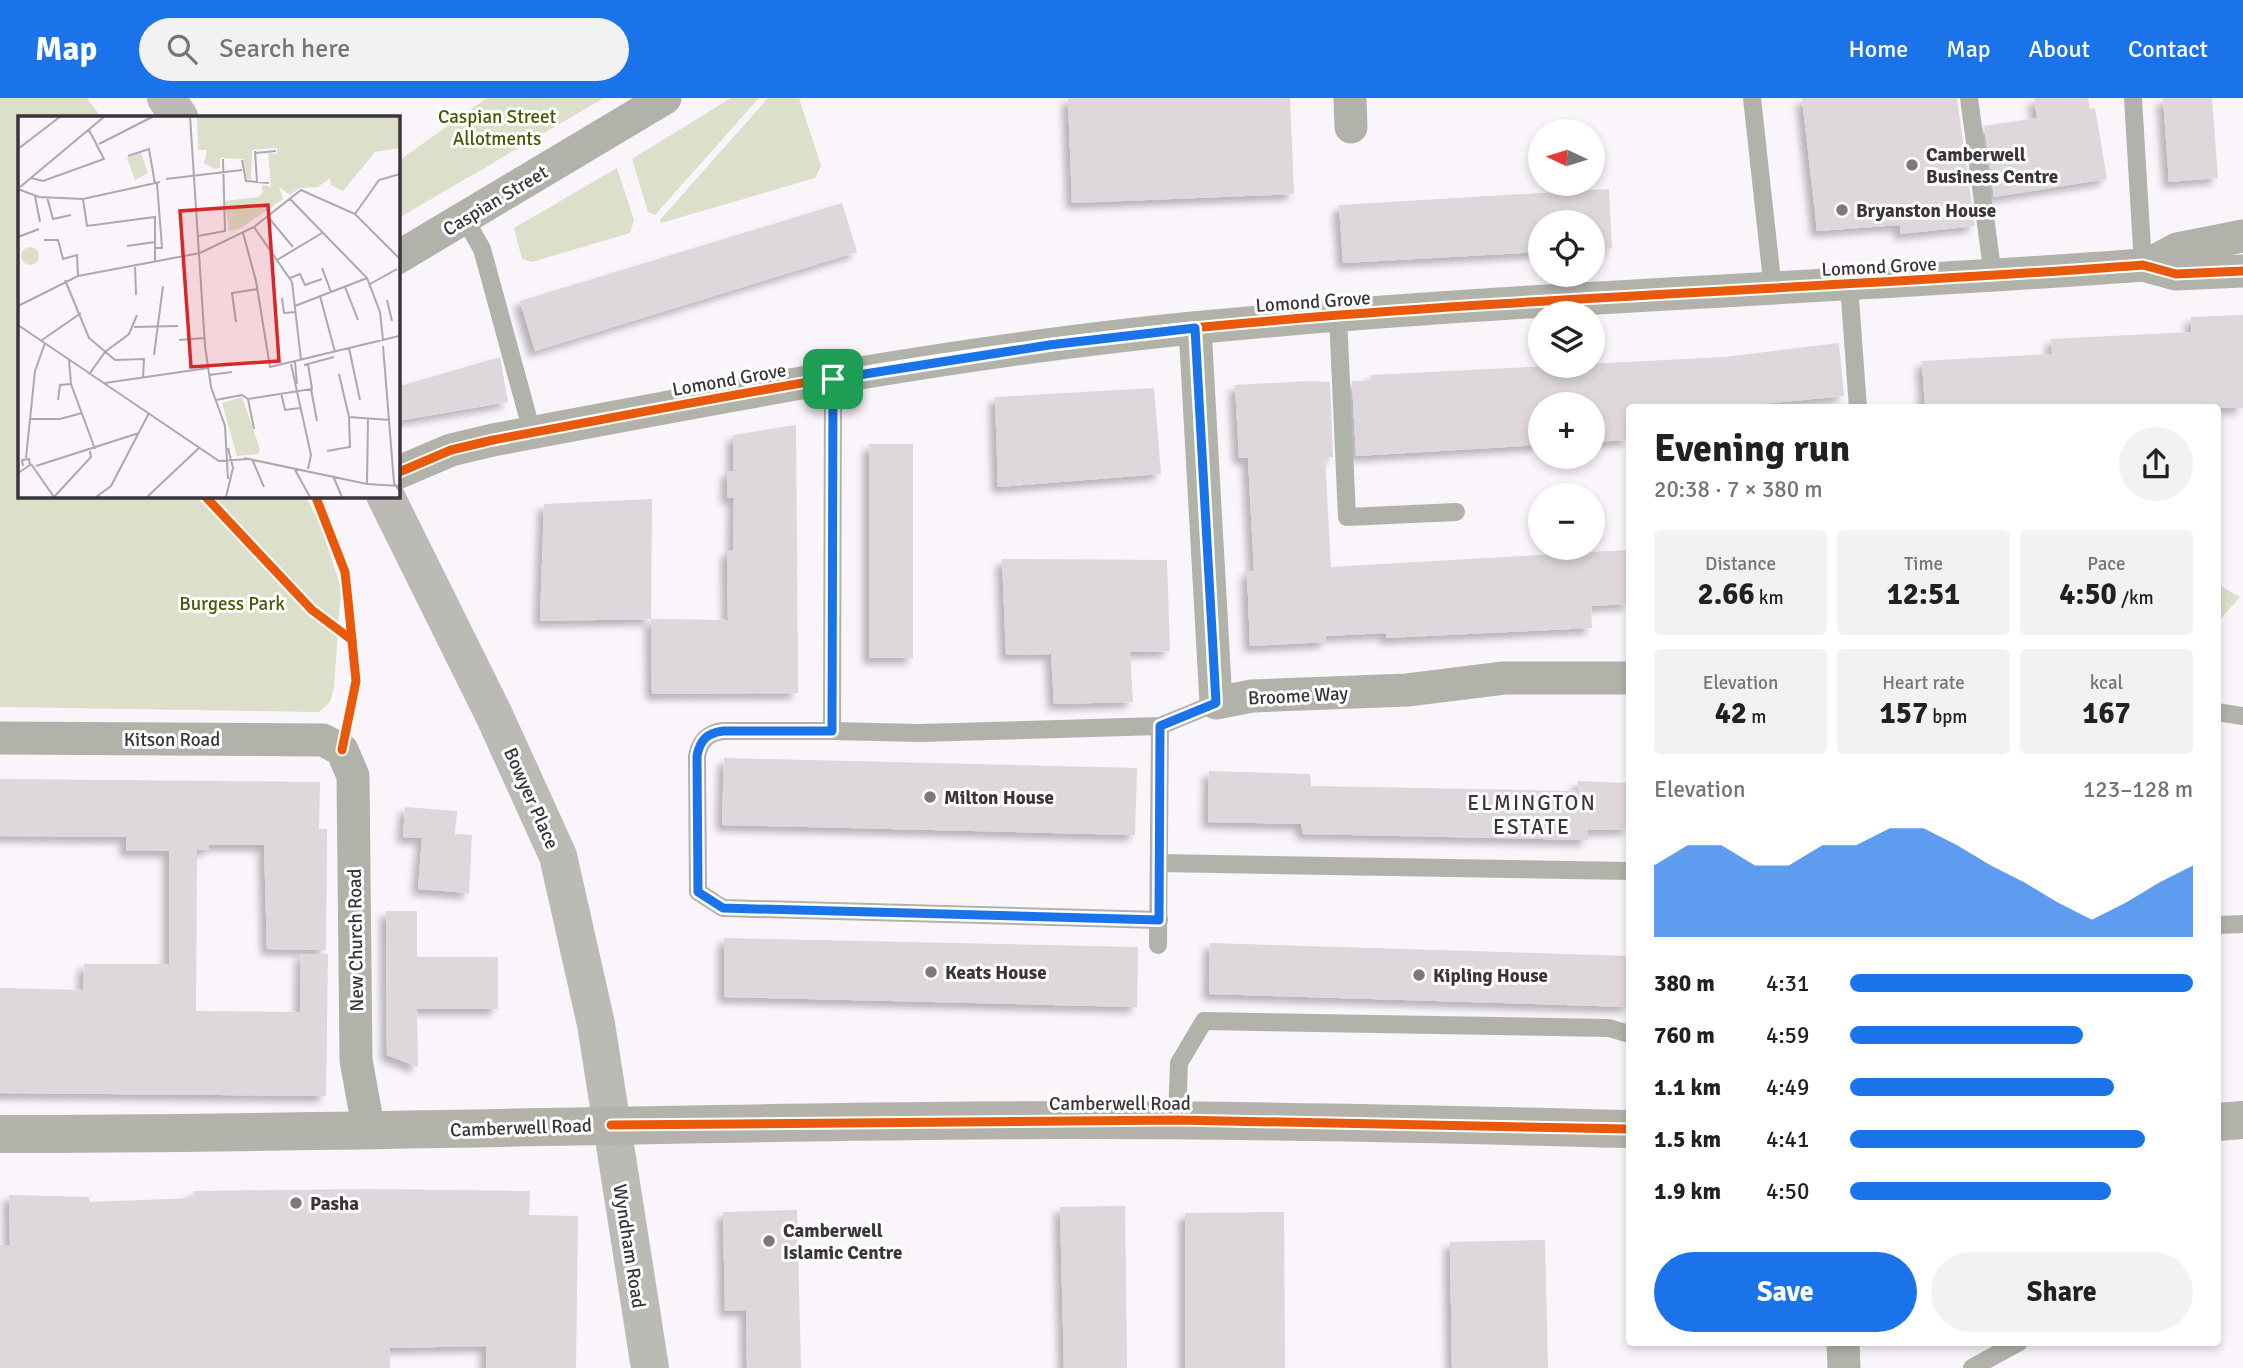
<!DOCTYPE html>
<html lang="en">
<head>
<meta charset="utf-8">
<style>
  :root { --surface:#fff; --page:#f2f2f2; --text:#202124; --muted:#757577; --accent:#1a73e8 }
  body { margin:0; font-family:Signika,sans-serif; background:var(--page); color:var(--text); height:100vh; display:flex; flex-direction:column; font-size:26px; white-space:nowrap }
  * { box-sizing:border-box; margin:0 }
  p { font-size:23px; color:var(--muted) }
  .icon { flex:none; width:38px; height:38px; fill:none; stroke:currentColor; stroke-width:2; stroke-linecap:round; stroke-linejoin:round }
  .map { position:relative; flex:1; overflow:hidden }
  .sheet { position:absolute; left:1626px; top:306px; width:595px; height:942px; display:flex; flex-direction:column; background:var(--surface); border-radius:7px; box-shadow:0 4px 10px #0003 }
  .sheet>* { flex:none }
  .needle { width:46px; rotate:274deg }
  .fabs { position:absolute; left:1528px; top:21px; display:grid; gap:14px }
  .fabs a { display:grid; place-items:center; width:77px; height:77px; border-radius:50%; background:var(--surface); box-shadow:0 4px 10px #0003; font-size:35px }
  .pin { position:absolute; display:grid; place-items:center; width:60px; height:60px; color:#fff; margin:-30px; border-radius:14px; box-shadow:0 4px 10px #0006 }
  .round { display:grid; place-items:center; flex:none; width:74px; height:74px; border-radius:37px; background:var(--page) }
  .overview { display:flex; align-items:center; justify-content:space-between; height:119px; padding:0 28px }
  h1 { font-size:38px; font-weight:700; line-height:52px }
  .metrics { display:grid; grid-template-columns:repeat(3,1fr); gap:10px; height:119px; padding:7px 28px }
  .metrics div { display:grid; align-content:center; border-radius:7px; background:var(--page); text-align:center }
  .metrics b { font-size:30px; font-weight:700 }
  .metrics small { font-size:19px; font-weight:400 }
  .metrics p { font-size:19px }
  .chart { height:196px; padding:14px 28px }
  .chart p { display:flex; justify-content:space-between }
  .chart svg { width:100%; height:126px; margin-top:7px; fill:var(--accent); opacity:.7 }
  .primary-button { display:flex; gap:14px; margin-top:auto; padding:14px 28px }
  .primary-button a { flex:1; height:80px; border-radius:42px; background:var(--accent); color:#fff; font-size:28px; font-weight:700; line-height:80px; text-align:center }
  .primary-button a+a { background:var(--page); color:var(--text) }
  ul { padding:0 28px; list-style:none; font-size:23px }
  li { display:grid; grid-template-columns:112px 84px 1fr; align-items:center; height:52px }
  li i { height:18px; border-radius:9px; background:var(--accent) }
  header { display:flex; align-items:center; gap:42px; box-sizing:border-box; height:98px; padding:0 35px; background:var(--accent); color:#fff }
  header strong { font-size:33px }
  nav { display:flex; gap:38px; margin-inline-start:auto; font-size:24px }
  .search { width:490px; height:63px; background:var(--page); display:flex; align-items:center; gap:18px; box-sizing:border-box; padding:0 24px; border-radius:38px; color:var(--muted); font-size:26px }
  .map>svg:first-child { display:block }
  .green { fill:#dcdfc9 }
  .building { fill:#ded8dd; filter:url(#shadow) }
  .lines { fill:none; stroke-linecap:round; stroke-linejoin:round }
  .lane { stroke:#b1b3aa; stroke-width:18 }
  .street { stroke:#b1b3aa; stroke-width:33 }
  .secondary { stroke:#bbbab5; stroke-width:38 }
  .primary { stroke:#b3b3ab; stroke-width:38 }
  .cycleway-casing { stroke:#fff; stroke-width:13 }
  .cycleway { stroke:#e8590c; stroke-width:9 }
  .route-casing { stroke:#fff; stroke-width:14 }
  .route { stroke:#1a73e8; stroke-width:9 }
  .poi-dot { fill:#7e787e; stroke:#fff; stroke-width:2.5 }
  .labels { text-anchor:middle; stroke-width:6; stroke-linejoin:round; paint-order:stroke }
  .park-label { font-size:19px; fill:#4a5707; stroke:#fff }
  .poi-label { font-size:19px; font-weight:bold; fill:#3b353b; stroke:#fff; text-anchor:start }
  .street-label { font-size:19px; fill:#3b353b; stroke:#fff }
  .neighbourhood-label { font-size:21px; letter-spacing:2px; fill:#3b353b; stroke:#fff }
  .inset-road { fill:none; stroke:#aea8ae; stroke-width:2 }
  .view { fill:#d62828; fill-opacity:0.15; stroke:#d62828; stroke-width:3.5 }
  .inset-edge { fill:none; stroke:#3b353b; stroke-width:3.5 }
</style>
</head>
<body>
<header>
<strong>Map</strong>
<div class="search"><svg class="icon" aria-label="search" viewBox="0 0 24 24"><circle cx="10" cy="10" r="6"/><path d="M15 15l6 6"/></svg>Search here</div>
<nav><a>Home</a><a>Map</a><a>About</a><a>Contact</a></nav>
</header>
<div class="map">
<svg width="2243" height="1270" viewBox="0 0 2243 1270">
  <defs>
    <filter id="shadow"><feDropShadow dx="-6" dy="6" stdDeviation="3.5" flood-color="#0004"/></filter>
  </defs>
  <rect width="100%" height="100%" fill="#faf4fb"/>
  <!-- green -->
  <g class="green">
    <path d="M0,0H87L101,19H19V397H305L321,428L341,490L334,589L330,604L319,614L0,609Z"/>
    <path d="M487,0H604L397,121V64Z"/>
    <path d="M731,0H759L655,117L648,114L632,61Z"/>
    <path d="M768,0H799L821,68L815,80L661,125L660,122Z"/>
    <path d="M617,70L634,122L630,135L532,164L522,161L514,130Z"/>
    <path d="M2217,486L2240,499L2217,525Z"/>
  </g>
  <!-- building -->
  <g class="building">
    <path d="M1068,0H1290L1294,96L1072,105Z"/>
    <path d="M1802,0H1957L1975,128L1900,136V127L1817,133Z"/>
    <path d="M2034,0H2088L2090,11L2095,10L2107,81L1994,99L1984,28L2037,20Z"/>
    <path d="M2163,0H2212L2218,80L2169,84Z"/>
    <path d="M1609,91L1612,150L1592,151V124H1540V154L1343,165L1339,107Z"/>
    <path d="M842,105L857,154L535,253L520,203Z"/>
    <path d="M2243,217V310H1925L1922,263L2052,256L2051,241L2191,234V219Z"/>
    <path d="M1839,245L1844,298L1721,310H1629V342L1592,344V306H1540V347L1356,358L1352,283H1371V277L1726,259Z"/>
    <path d="M500,259L508,304L397,323V289Z"/>
    <path d="M1311,283L1330,284L1333,359L1325,360L1331,469L1629,452V506L1591,508L1592,530L1386,540V535L1326,538V544L1250,548L1247,473H1254L1248,360H1239L1235,287Z"/>
    <path d="M1154,290L1161,376L998,389L995,299Z"/>
    <path d="M796,327L798,595L652,596L651,521L728,522L727,453L733,452L734,400H727V373H733V337Z"/>
    <rect x="869" y="346" width="44" height="214"/>
    <path d="M652,401L651,521L540,523L544,406Z"/>
    <path d="M1002,461L1167,462L1170,553L1130,554L1133,604L1054,606L1051,556L1006,557Z"/>
    <path d="M724,660L1137,670L1135,737L722,727Z"/>
    <path d="M1209,673L1310,676L1311,688L1578,693V683L1629,685V731L1587,732L1588,742L1303,736L1301,726L1208,724Z"/>
    <path d="M0,681L320,684L319,731H327L326,852L267,851L264,747H209V752H197L196,913L300,914L301,856H328L326,998L0,995V890L83,892L84,866H169V753H126V739L0,738Z"/>
    <path d="M405,709L457,713L455,736L472,737L469,795L418,791L422,740L403,739Z"/>
    <path d="M386,813H417V859H498V911H417L418,969L387,957Z"/>
    <path d="M724,840L1138,849L1137,909L724,899Z"/>
    <path d="M1210,845L1629,858V909L1209,896Z"/>
    <path d="M369,1091L530,1093L529,1117L578,1118L576,1270H486V1248L390,1250V1270H0V1147H10L9,1097L89,1099L90,1104L194,1100V1093Z"/>
    <path d="M1125,1108L1127,1270H1064L1060,1109Z"/>
    <path d="M797,1112L801,1270H747L746,1212L725,1213L723,1114Z"/>
    <path d="M1284,1114L1285,1270H1185V1115Z"/>
    <path d="M1545,1142L1548,1270H1452L1450,1144Z"/>
  </g>
  <g class="lines">
    <!-- lane -->
    <g class="lane">
      <path d="M1752,0L1773,192"/>
      <path d="M1969,0L1993,178"/>
      <path d="M2133,0L2143,167"/>
      <path d="M465,121L482,151L532,334"/>
      <path d="M1849,187L1858,310"/>
      <path d="M1338,218L1347,419L1456,414"/>
      <path d="M833,281L832,633L920,635L1160,628L1216,605"/>
      <path d="M2217,614L2243,618"/>
      <path d="M832,633H723C707,635 700,643 697,658L698,794L723,810L1159,822"/>
      <path d="M1160,765L1629,773"/>
      <path d="M2217,827L2243,826"/>
      <path d="M1158,847L1160,628"/>
      <path d="M1177,1022L1179,965L1204,923L1609,930L1629,936"/>
      <path d="M1972,1270L2019,1244"/>
    </g>
    <!-- street -->
    <g class="street">
      <path d="M1350,0L1351,29"/>
      <path d="M397,160L665,0"/>
      <path d="M2147,167L2177,151L2243,138"/>
      <path d="M1195,230L1216,605L1252,598L1407,592L1504,580H1629"/>
      <path d="M397,375L451,352L493,342C725,298 958,253 1193,230C1509,199 1827,191 2143,167L2176,176L2243,173"/>
      <path d="M0,640L323,642L342,652L353,678L356,962L369,1034"/>
      <path d="M1843,1244L1844,1270"/>
    </g>
    <!-- secondary -->
    <g class="secondary">
      <path d="M166,0L179,19"/>
      <path d="M385,397L494,617L558,758L596,926L650,1270"/>
    </g>
    <!-- primary -->
    <g class="primary">
      <path d="M2217,1024L2243,1022"/>
      <path d="M0,1036C308,1036 617,1026 925,1023C1160,1020 1395,1025 1629,1031"/>
    </g>
    <defs>
      <g id="cycleway">
        <path d="M397,375L451,352L493,342C725,298 958,253 1193,230C1509,199 1827,191 2143,167L2176,176L2243,173"/>
        <path d="M204,397L312,512L352,542"/>
        <path d="M315,397L345,474L348,502L356,583L342,652"/>
        <path d="M611,1027L1177,1022L1629,1031"/>
      </g>
    </defs>
    <!-- cycleway casing -->
    <use href="#cycleway" class="cycleway-casing"/>
    <!-- cycleway -->
    <use href="#cycleway" class="cycleway"/>
  </g>
  <g class="lines">
    <defs>
      <path id="route" d="M1195,230L1216,605L1160,628L1159,822L723,810L698,794L697,658C700,642 707,635 723,633H832L833,281L1049,247Z"/>
    </defs>
    <!-- route casing -->
    <use href="#route" class="route-casing"/>
    <!-- route -->
    <use href="#route" class="route"/>
  </g>
  <!-- markers -->
  <g class="poi-dot">
    <circle cx="1912" cy="67" r="7"/>
    <circle cx="1842" cy="112" r="7"/>
    <circle cx="930" cy="699" r="7"/>
    <circle cx="931" cy="874" r="7"/>
    <circle cx="1419" cy="877" r="7"/>
    <circle cx="296" cy="1105" r="7"/>
    <circle cx="769" cy="1143" r="7"/>
  </g>
  <g class="labels">
    <!-- park labels -->
    <g class="park-label">
      <text x="497" y="25">Caspian Street<tspan x="497" dy="22">Allotments</tspan></text>
      <text x="232" y="512">Burgess Park</text>
    </g>
    <!-- poi labels -->
    <g class="poi-label">
      <text x="1926" y="63">Camberwell<tspan x="1926" dy="22">Business Centre</tspan></text>
      <text x="1856" y="119">Bryanston House</text>
      <text x="944" y="706">Milton House</text>
      <text x="945" y="881">Keats House</text>
      <text x="1433" y="884">Kipling House</text>
      <text x="310" y="1112">Pasha</text>
      <text x="783" y="1139">Camberwell<tspan x="783" dy="22">Islamic Centre</tspan></text>
    </g>
    <!-- street labels -->
    <g class="street-label">
      <text transform="translate(495 102) rotate(-31)" y="7">Caspian Street</text>
      <text transform="translate(1879 168) rotate(-3)" y="7">Lomond Grove</text>
      <text transform="translate(1313 203) rotate(-4)" y="7">Lomond Grove</text>
      <text transform="translate(729 281) rotate(-10)" y="7">Lomond Grove</text>
      <text transform="translate(1298 597) rotate(-3)" y="7">Broome Way</text>
      <text x="172" y="648">Kitson Road</text>
      <text transform="translate(532 700) rotate(66)" y="7">Bowyer Place</text>
      <text transform="translate(355 842) rotate(-91)" y="7">New Church Road</text>
      <text x="1120" y="1012">Camberwell Road</text>
      <text transform="translate(521 1029) rotate(-2)" y="7">Camberwell Road</text>
      <text transform="translate(630 1148) rotate(81)" y="7">Wyndham Road</text>
    </g>
    <!-- neighbourhood labels -->
    <g class="neighbourhood-label">
      <text x="1532" y="712">ELMINGTON<tspan x="1532" dy="24">ESTATE</tspan></text>
    </g>
  </g>
  <!-- overview -->
  <g transform="translate(18 18)">
    <rect width="382" height="382" fill="#faf4fb"/>
    <path d="M179,0H381V32L357,36L325,75L313,69L312,62L300,71L281,72L272,79L261,71L265,83L222,113L211,115L207,85L240,81L245,77L244,69L253,71L250,37L259,38V32L234,34L233,64L229,63L225,43L202,42V52L197,53L186,47L189,34H180ZM123,37L130,57L117,64L109,42ZM3 140a9 9 0 1 1 18 0a9 9 0 1 1-18 0ZM224,281L242,333L240,338L219,340L204,287Z" fill="#dcdfc9"/>
    <path class="inset-road" d="M172,0L187,230L193,271L207,310L210,363M81,28L136,0M0,33L43,0M237,35L239,66M237,37L258,35M110,40L131,33L137,68M224,44L228,65L251,67M13,62L25,65L86,43L71,14M148,63L224,54M2,71L87,0M0,73L21,81L65,83L142,66M17,80L22,106M29,81L35,103L53,99M65,83L69,110L137,101V146M272,83L349,162L362,196L365,224M337,98L361,64L382,58M250,101L275,131M236,111L274,166L283,244M225,117L238,165L252,251L381,220M180,120L207,115L205,43M0,121L21,113M26,124H40L45,143L59,139L60,160M109,130L137,126M137,132H144L139,67M182,137L236,111L283,74L337,98L382,143M259,144L304,117M117,149L118,179M304,152L313,176M272,162L282,158L287,169L304,163M47,164L71,222L97,244L126,243L125,262M352,168L379,153M327,171L340,204M302,180L317,236M264,182L266,197L278,196M369,184L374,205M0,190L60,160L182,137M277,190L349,162M218,206L214,177L240,173M0,209L201,345L230,343M116,211L160,210M24,224L63,197M161,224L187,222M365,230L376,367L382,376M331,232L342,284M136,239L145,170M51,244L53,268L77,333M277,246L279,268M273,248L293,339L290,353M286,249L316,241M72,257L87,236L111,218L119,199M191,259L214,256M87,267L190,252M293,273L299,305M263,277L267,294L282,292M230,283L294,273L290,248M230,283L236,313M40,284L42,269L53,268M198,284L224,279L230,283M331,301L372,304M12,303H42L64,297M309,335L332,331L331,301L321,258M8,342L17,255L27,227M226,342L349,368L382,370M234,343L246,371M13,348L36,381M18,350L121,317M276,352L292,381M0,357L12,349L11,343L4,344L5,350M315,360L324,381M349,367L350,303M36,381L73,341L72,335M78,381L93,370L131,297M129,381L182,331M208,381L215,352L210,332"/>
    <path class="view" d="M250,89L261,245L173,251L162,95Z"/>
    <rect width="382" height="382" class="inset-edge"/>
  </g>
</svg>
<div class="fabs">
<a><svg class="needle" viewBox="-14 -14 28 28"><path d="M0-13l5 13h-10z" fill="#e53935"/><path d="M0 13l5-13h-10z" fill="#757577"/></svg></a>
<a><svg class="icon" aria-label="locate" viewBox="0 0 24 24"><circle cx="12" cy="12" r="6"/><path d="M12 2v4M12 18v4M2 12h4M18 12h4"/></svg></a>
<a><svg class="icon" aria-label="layers" viewBox="0 0 24 24"><path d="M12 4l9 5-9 5-9-5zM3 14l9 5 9-5"/></svg></a>
<a>+</a>
<a>−</a>
</div>
<div class="pin" style="left:833px;top:281px;background:#1e9e55"><svg class="icon" aria-label="arrive" viewBox="0 0 24 24"><path d="M6 21V4h12l-3 4 3 4H6"/></svg></div>
<section class="sheet">
<div class="overview"><div><h1>Evening run</h1><p>20:38 · 7 × 380 m</p></div><a class="round"><svg class="icon" aria-label="share" viewBox="0 0 24 24"><path d="M12 15V3M7 8l5-5 5 5M5 13v7h14v-7"/></svg></a></div>
<div class="metrics">
<div><p>Distance</p><b>2.66<small> km</small></b></div>
<div><p>Time</p><b>12:51</b></div>
<div><p>Pace</p><b>4:50<small> /km</small></b></div>
</div>
<div class="metrics">
<div><p>Elevation</p><b>42<small> m</small></b></div>
<div><p>Heart rate</p><b>157<small> bpm</small></b></div>
<div><p>kcal</p><b>167</b></div>
</div>
<div class="chart"><p><span>Elevation</span>123–128 m</p>
<svg viewBox="0 0 160 44" preserveAspectRatio="none"><path d="M0 44V19L10 12L20 12L30 19L40 19L50 12L60 12L70 6L80 6L90 12L100 19L110 25L120 32L130 38L140 32L150 25L160 19V44z"/></svg>
</div>
<ul>
<li><b>380 m</b>4:31<i style="width:100%"></i></li>
<li><b>760 m</b>4:59<i style="width:68%"></i></li>
<li><b>1.1 km</b>4:49<i style="width:77%"></i></li>
<li><b>1.5 km</b>4:41<i style="width:86%"></i></li>
<li><b>1.9 km</b>4:50<i style="width:76%"></i></li>
</ul>
<div class="primary-button"><a>Save</a><a>Share</a></div>
</section>
</div>
</body>
</html>
